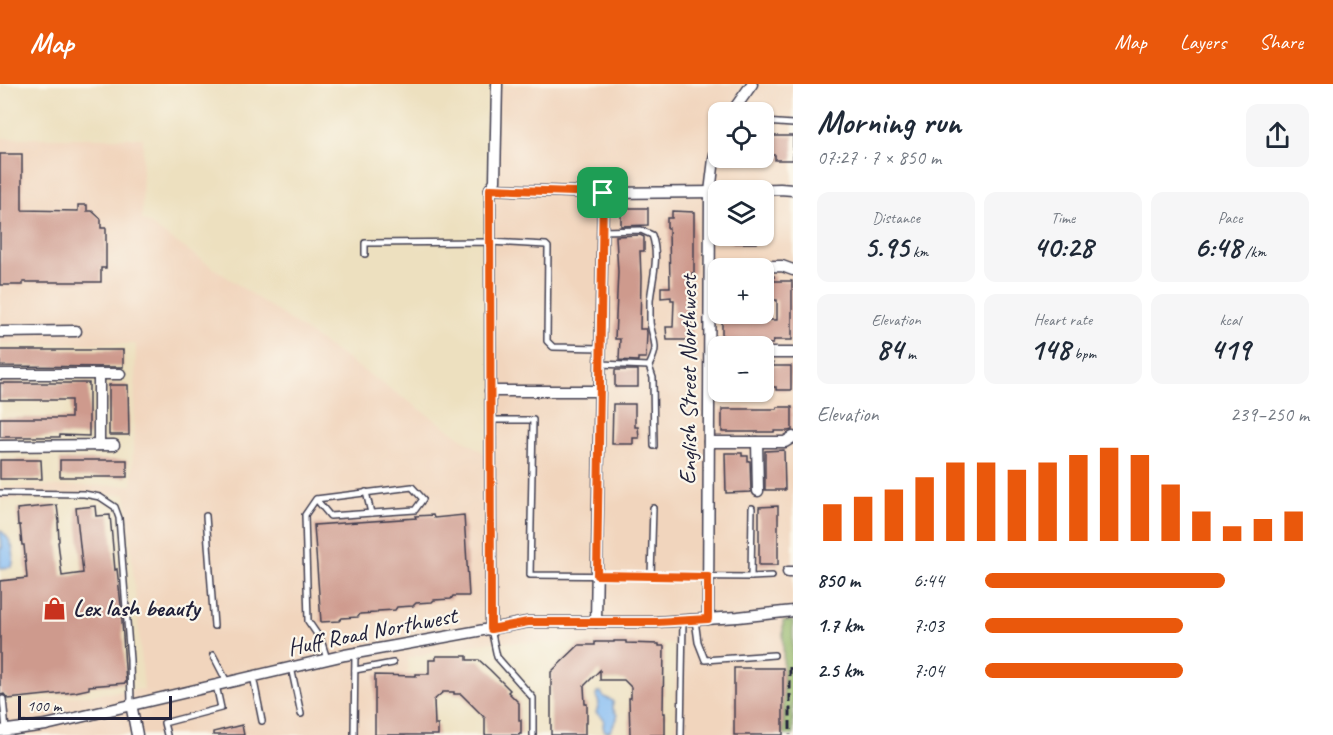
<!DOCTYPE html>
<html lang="en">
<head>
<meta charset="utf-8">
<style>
  :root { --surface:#fff; --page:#f6f6f7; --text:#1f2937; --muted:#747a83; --accent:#ea580c }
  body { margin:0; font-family:Caveat,sans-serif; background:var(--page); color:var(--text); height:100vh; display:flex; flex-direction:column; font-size:22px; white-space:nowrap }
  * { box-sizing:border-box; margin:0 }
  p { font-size:20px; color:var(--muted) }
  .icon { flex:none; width:33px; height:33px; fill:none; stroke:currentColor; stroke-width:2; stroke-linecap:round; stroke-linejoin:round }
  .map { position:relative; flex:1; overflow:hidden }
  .drawer { display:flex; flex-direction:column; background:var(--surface); width:540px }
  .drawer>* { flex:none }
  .buttons { position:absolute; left:708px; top:18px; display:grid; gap:12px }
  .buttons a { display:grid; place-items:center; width:66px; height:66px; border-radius:12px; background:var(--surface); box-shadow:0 2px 4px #0004; font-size:30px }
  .scale { position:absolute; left:18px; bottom:15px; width:154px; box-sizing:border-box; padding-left:6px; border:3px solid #22223b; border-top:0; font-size:16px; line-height:21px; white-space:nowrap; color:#22223b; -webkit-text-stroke:4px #fbf7ec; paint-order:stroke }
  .pin { position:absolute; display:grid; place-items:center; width:51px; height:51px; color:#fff; margin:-26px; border-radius:12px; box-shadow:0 3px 9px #0006 }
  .round { display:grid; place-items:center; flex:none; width:63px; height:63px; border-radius:12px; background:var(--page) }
  .overview { display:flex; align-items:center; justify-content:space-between; height:102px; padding:0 24px }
  h1 { font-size:33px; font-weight:800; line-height:45px }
  .figures { display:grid; grid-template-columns:repeat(3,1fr); gap:9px; height:102px; padding:6px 24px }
  .figures div { display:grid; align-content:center; border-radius:12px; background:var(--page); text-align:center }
  .figures b { font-size:30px; font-weight:800 }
  .figures small { font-size:16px; font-weight:400 }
  .figures p { font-size:16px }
  .chart { height:168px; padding:12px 24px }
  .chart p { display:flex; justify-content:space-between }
  .chart svg { width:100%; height:108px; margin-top:6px; stroke:var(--accent); stroke-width:6 }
  ul { padding:0 24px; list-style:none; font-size:20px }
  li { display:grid; grid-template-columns:96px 72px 1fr; align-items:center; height:45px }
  li i { height:15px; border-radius:8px; background:var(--accent) }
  header { display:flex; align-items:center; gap:36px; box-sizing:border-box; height:84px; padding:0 30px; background:var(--accent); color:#fff }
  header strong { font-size:28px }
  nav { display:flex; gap:33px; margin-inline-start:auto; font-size:21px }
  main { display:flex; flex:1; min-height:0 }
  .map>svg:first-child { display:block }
  .built { fill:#f1d5bd; fill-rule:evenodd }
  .forest { fill:#92b568; stroke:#5a6c52; stroke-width:1.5 }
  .water { fill:#83bbf3; stroke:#526e97; stroke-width:1.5 }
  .building { fill:#ce9a8d }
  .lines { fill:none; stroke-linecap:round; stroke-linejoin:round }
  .service-casing { stroke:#403e4f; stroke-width:8 }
  .minor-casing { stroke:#403e4f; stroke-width:13 }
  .service { stroke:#fff; stroke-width:5 }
  .minor { stroke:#fff; stroke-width:10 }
  .rail { stroke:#22223b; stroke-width:3; stroke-dasharray:9 4.5; stroke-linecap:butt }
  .route-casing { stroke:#fff; stroke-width:12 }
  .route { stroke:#ea580c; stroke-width:8 }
  .labels { text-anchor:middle; stroke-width:4.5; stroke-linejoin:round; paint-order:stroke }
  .street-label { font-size:24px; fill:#22223b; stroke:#fbf7ec }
  .poi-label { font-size:24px; font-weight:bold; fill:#22223b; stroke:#fbf7ec; text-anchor:start }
</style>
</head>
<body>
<header>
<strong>Map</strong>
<nav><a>Map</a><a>Layers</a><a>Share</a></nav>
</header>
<main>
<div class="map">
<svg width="793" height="651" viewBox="0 0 793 651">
  <rect width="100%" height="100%" fill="#fbf7ec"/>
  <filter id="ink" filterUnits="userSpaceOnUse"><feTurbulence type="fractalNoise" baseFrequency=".0167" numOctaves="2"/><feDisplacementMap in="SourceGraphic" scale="12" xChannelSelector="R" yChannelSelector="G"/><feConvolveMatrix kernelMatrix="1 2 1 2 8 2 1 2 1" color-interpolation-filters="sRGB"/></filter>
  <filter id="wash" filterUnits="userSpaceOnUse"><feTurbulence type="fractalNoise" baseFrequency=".008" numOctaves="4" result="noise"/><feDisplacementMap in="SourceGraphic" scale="24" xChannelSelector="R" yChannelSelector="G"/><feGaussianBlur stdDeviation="1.35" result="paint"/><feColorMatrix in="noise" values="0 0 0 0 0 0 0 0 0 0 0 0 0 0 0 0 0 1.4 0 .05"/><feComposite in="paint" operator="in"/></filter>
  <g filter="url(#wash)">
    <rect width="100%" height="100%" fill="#ede0bf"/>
    <!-- built -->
    <path class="built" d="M498,0H793V651H675V560L488,558L408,574L409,651H0V620L144,605L126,410L0,416V403L132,401L136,260H0V54H143L142,135L494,376L490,105ZM718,28H764V74H718ZM718,106H764V152H718ZM718,184H764V230H718ZM718,262H764V308H718Z"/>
    <!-- forest -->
    <path class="forest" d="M783,537H793V651H784Z"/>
    <!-- water -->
    <g class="water">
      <path d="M0,446C13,456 16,468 12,483L0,484V464H2Z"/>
      <path d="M597,608H601C604,616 607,613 613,617V625L617,631V635L610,647L606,648L604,646L603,642L604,635L596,629L599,619L596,612Z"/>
    </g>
    <g id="blocks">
      <!-- building -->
      <g class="building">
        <path d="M764,52H793V76H775V71H764Z"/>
        <path d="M0,70H22V126L78,127V121H87V127H92L101,135V144H106V184H101V198H23V201H0Z"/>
        <path d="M621,124H648V141L621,142Z"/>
        <path d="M672,127L694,128V189H692L691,243H692V256H667L666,243H673L674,216H671V213L661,214V203H670L669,144H667V134H672Z"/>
        <path d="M640,151L644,153V167H640L641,193L640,245H646L647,248L646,274H638V277L619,276L620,255H615L618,188L616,152Z"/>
        <rect x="730" y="152" width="27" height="7"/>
        <path d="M764,192H774V197H792V256H774L773,260H722V236H777V216H764Z"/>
        <path d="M0,266H123V283L0,282Z"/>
        <path d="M764,279H773V282H791V306H776V303H764Z"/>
        <rect x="615" y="286" width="23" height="17"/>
        <path d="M0,299H89V352L60,351V353H0V334H71V316H0Z"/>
        <path d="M109,301H128L129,351H109Z"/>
        <path d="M613,320H635V343H638L639,354H633V360H612Z"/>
        <path d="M777,323H792V346L788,347H774V348H722V325H777Z"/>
        <path d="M784,366L785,406H765V367Z"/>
        <path d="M725,369H742V372H748V377H750L751,408L726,409Z"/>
        <path d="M0,376H41L42,395H0Z"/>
        <rect x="60" y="376" width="67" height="17"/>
        <path d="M57,421L59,438H58L59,457L58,458L62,492L83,489L76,424L95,422L96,432L110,431L115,486L117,485L121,522L126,599L89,602V605L75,608L8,615L4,610L0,611V497L27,494L24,461H22L20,441H18L17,425Z"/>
        <path d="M778,422V481H759V423Z"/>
        <path d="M433,431L434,434L464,431L469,512H453L451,515L434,516L432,518L416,519L413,522L397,523L395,526L378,527L376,529L360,530L358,533L342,534L339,537L321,538L314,441L416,434L415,432Z"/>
        <path d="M614,557H626V559L659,560V562H664L663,629H665V651H630L629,614H631V603L624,596H600V586L584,602L585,620H587V639H585V651H551V588L579,561H595V558H614Z"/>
        <path d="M436,572H467V576H479L490,586L510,606L508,608L519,619V636H521V650H519V651H485V634L461,610H454V608H443L434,616L435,641H438V651H375V591L416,592V590H429V576H436Z"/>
        <rect x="734" y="584" width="49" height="67"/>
        <path d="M242,641L244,651H213V648Z"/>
      </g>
    </g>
  </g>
  <g filter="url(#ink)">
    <use href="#blocks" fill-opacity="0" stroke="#403e4f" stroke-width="1.5"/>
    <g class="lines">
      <defs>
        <g id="service">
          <path d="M764,38L793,40"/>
          <path d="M365,170V159L490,158L546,161L548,163L547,257L553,263L601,264"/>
          <path d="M600,280L649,282C652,276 655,270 655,264C655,254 650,246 650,236C650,230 650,223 650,217C652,195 660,174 652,151L641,146L603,147"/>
          <path d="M649,282L653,294L654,362"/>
          <path d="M490,336H533L530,491L751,493L752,424"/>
          <path d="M366,408L371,429"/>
          <path d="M0,409L84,410L100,413L115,423L119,434L130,576L131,620"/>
          <path d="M316,415L330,432L415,426L423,415L412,403L316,415L305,431L308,537L321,556L327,575"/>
          <path d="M206,432L214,542"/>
          <path d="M651,492L653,424"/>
          <path d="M751,493L772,492"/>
          <path d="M695,536L698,558L705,576L774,571"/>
          <path d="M491,545L497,573L533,614V651"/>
          <path d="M213,571L227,598"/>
          <path d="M291,583L301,630"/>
          <path d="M355,586L393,579"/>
          <path d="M253,592L262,637"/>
          <path d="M3,615L6,646"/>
          <path d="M167,651L164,639L221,624L216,601"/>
          <path d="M354,651L355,569"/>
          <path d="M681,651L683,537"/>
        </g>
        <g id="minor">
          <path d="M732,28L752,0"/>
          <path d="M490,105L603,109L718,108"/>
          <path d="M744,106L780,105L793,106"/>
          <path d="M710,183L782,182L793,186"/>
          <path d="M0,248L76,247"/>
          <path d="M764,269H793"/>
          <path d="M0,290H120"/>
          <path d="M490,307H599"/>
          <path d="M709,358H785L793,353"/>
          <path d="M757,358L758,407"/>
          <path d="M99,361V290"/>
          <path d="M0,362L114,361"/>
          <path d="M788,488H793"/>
          <path d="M708,535L710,108L714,75L718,58"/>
          <path d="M596,538L603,109"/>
          <path d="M491,545L490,105L495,97L497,0"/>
          <path d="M131,620L137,651"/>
          <path d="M0,647L46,641L345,571L528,538H656L738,533L793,527"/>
        </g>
      </defs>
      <!-- service casing -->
      <use href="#service" class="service-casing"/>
      <!-- minor casing -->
      <use href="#minor" class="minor-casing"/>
      <!-- service -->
      <use href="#service" class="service"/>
      <!-- minor -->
      <use href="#minor" class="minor"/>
      <!-- rail -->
      <path class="rail" d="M790,583V651"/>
    </g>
  </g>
  <g class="lines" filter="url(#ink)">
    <defs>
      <path id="route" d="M490,105L603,109L597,491L708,493V535L656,538H528L491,545Z"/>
    </defs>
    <!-- route casing -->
    <use href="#route" class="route-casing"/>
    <!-- route -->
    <use href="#route" class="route"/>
  </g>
  <!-- icons -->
  <defs>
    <symbol id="shop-bare" viewBox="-9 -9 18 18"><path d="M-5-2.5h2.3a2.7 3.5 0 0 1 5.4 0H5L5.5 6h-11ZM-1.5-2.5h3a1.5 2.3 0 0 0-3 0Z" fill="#c8321e" stroke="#fbf7ec" stroke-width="2.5" paint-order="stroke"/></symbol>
  </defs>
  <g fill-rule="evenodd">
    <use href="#shop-bare" x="38" y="508" width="33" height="33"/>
  </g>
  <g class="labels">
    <!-- street labels -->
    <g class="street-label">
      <text transform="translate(688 296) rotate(-90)" y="8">English Street Northwest</text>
      <text transform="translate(372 547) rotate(-11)" y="8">Huff Road Northwest</text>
    </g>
    <!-- poi labels -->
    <g class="poi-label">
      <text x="73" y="532">Lex lash beauty</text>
    </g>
  </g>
</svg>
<div class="buttons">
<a><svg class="icon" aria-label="locate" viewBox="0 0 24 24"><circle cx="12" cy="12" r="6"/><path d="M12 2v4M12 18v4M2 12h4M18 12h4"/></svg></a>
<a><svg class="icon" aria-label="layers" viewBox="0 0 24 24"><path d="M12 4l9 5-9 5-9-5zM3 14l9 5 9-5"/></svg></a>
<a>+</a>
<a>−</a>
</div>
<div class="scale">100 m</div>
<div class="pin" style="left:603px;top:109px;background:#1e9e55"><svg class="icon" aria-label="arrive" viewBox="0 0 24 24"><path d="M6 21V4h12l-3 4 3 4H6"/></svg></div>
</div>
<section class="drawer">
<div class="overview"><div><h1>Morning run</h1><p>07:27 · 7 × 850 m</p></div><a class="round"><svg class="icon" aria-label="share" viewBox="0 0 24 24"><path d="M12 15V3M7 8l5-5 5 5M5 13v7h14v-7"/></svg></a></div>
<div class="figures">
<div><p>Distance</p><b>5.95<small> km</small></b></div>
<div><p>Time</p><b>40:28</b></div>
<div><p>Pace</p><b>6:48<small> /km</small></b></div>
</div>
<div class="figures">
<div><p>Elevation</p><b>84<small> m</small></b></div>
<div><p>Heart rate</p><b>148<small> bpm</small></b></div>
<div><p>kcal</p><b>419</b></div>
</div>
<div class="chart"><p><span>Elevation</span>239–250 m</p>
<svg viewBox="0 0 160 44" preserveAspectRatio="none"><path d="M5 44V29M15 44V26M25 44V23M35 44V18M45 44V12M55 44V12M65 44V15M75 44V12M85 44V9M95 44V6M105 44V9M115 44V21M125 44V32M135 44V38M145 44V35M155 44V32"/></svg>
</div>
<ul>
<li><b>850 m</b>6:44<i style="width:74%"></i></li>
<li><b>1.7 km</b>7:03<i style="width:61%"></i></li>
<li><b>2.5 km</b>7:04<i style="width:61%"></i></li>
</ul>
</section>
</main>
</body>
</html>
